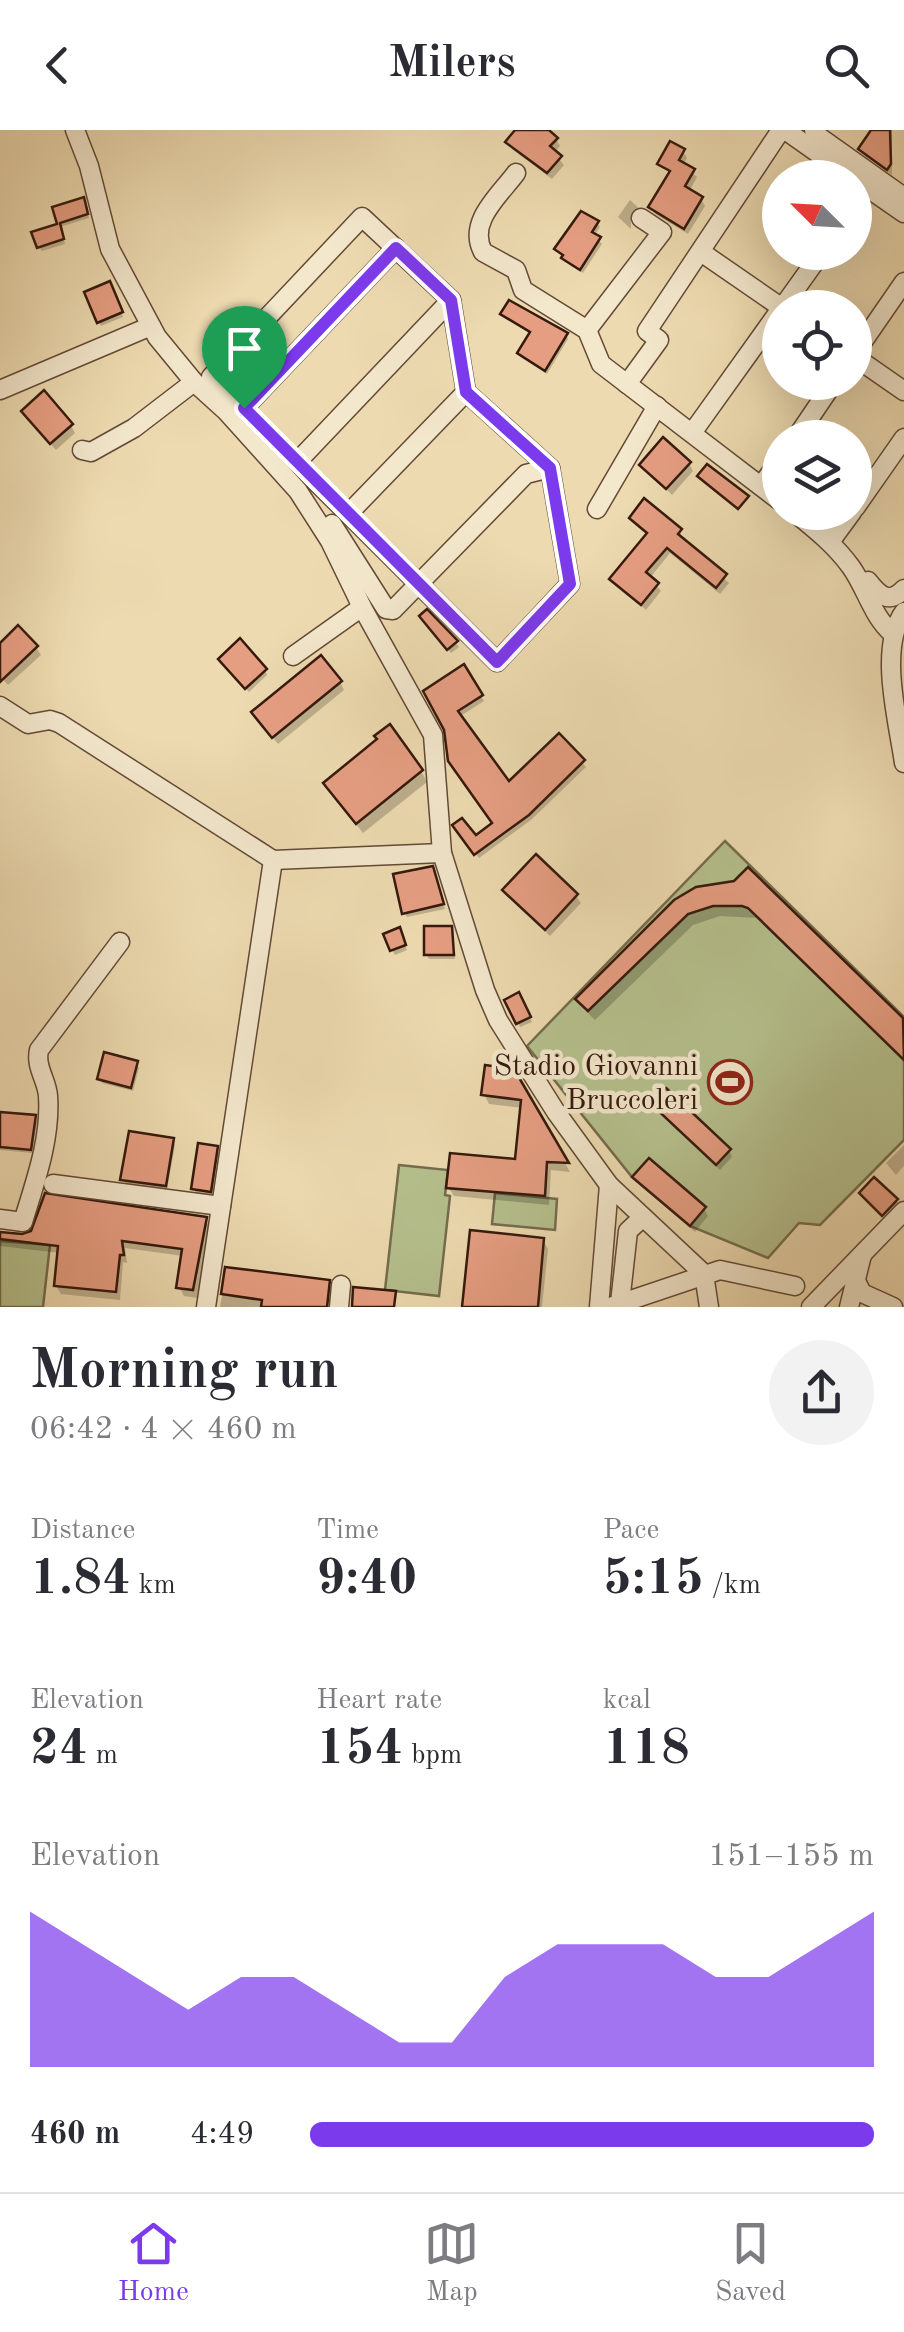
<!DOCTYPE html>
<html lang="en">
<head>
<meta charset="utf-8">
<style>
  :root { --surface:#fff; --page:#f2f2f3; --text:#2b2b33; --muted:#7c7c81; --line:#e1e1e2; --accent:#7c3aed }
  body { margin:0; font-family:"Old Standard TT",serif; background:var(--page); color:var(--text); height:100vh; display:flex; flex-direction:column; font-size:38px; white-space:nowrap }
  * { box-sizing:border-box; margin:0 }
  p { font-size:32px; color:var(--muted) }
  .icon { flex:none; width:55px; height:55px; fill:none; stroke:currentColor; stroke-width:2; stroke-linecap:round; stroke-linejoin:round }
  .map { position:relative; height:1177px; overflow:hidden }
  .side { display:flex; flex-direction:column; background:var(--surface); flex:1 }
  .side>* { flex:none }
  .needle { width:65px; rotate:294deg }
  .buttons { position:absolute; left:762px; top:30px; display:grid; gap:20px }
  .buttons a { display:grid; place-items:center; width:110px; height:110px; border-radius:50%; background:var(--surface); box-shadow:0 10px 40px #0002; font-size:50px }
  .pin { position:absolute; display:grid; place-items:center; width:85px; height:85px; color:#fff; margin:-102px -42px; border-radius:50% 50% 50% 0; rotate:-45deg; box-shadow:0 0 10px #0007 }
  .pin .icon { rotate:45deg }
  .round { display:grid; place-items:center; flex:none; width:105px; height:105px; border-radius:52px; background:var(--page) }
  .summary { display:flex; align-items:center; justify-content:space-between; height:170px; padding:0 30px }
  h1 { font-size:55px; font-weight:800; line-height:75px }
  .stats { display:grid; grid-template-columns:repeat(3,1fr); gap:15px; height:170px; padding:10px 30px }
  .stats div { display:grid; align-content:center }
  .stats b { font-size:50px; font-weight:800 }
  .stats small { font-size:28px; font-weight:400 }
  .stats p { font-size:28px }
  .chart { height:280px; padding:20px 30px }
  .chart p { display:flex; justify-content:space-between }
  .chart svg { width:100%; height:180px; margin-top:10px; fill:var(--accent); opacity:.7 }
  ul { padding:0 30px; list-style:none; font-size:32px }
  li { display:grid; grid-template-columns:160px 120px 1fr; align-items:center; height:75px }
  li i { height:25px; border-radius:12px; background:var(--accent) }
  header { display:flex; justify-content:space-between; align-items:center; height:130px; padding:0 30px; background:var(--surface); font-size:45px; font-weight:800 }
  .menu { display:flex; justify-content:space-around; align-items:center; height:140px; border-top:2px solid var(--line); background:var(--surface); font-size:28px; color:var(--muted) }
  .menu a { display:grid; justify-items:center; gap:5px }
  .menu .current { color:var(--accent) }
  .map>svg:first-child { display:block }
  .green { fill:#b5c08d; stroke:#756c4d; stroke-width:2.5 }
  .shadow { fill:#0003 }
  .building { fill:#e69e82; stroke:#35190d; stroke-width:2.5 }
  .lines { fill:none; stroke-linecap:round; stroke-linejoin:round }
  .minor-casing { stroke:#634936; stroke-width:21 }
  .minor { stroke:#f3e7cc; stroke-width:18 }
  .route-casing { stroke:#fff; stroke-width:20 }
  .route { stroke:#7c3aed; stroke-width:12 }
  .labels { text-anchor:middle; stroke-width:9; stroke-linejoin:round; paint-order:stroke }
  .poi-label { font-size:30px; fill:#35190d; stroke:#f3e7cc; text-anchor:end }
</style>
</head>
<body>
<header><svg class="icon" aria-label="back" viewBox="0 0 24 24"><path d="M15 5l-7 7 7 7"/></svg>Milers<svg class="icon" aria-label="search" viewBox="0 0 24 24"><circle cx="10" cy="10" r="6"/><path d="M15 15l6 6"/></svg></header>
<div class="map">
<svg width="904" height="1177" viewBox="0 0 904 1177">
  <rect width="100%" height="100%" fill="#eddab0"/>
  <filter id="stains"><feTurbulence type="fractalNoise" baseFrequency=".002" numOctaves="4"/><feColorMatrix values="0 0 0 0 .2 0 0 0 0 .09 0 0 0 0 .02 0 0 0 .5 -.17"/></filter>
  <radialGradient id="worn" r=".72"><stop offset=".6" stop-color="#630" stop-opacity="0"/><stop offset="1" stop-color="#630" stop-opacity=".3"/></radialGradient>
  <!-- green -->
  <g class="green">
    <path d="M725,711L904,887V1010L820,1095L799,1093L768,1128L690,1096L632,1047L527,916Z"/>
    <path d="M399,1035L448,1040L445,1065L450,1066L439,1166L385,1160Z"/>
    <path d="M495,1063L557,1069L555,1100L492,1094Z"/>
    <path d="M0,1111L50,1115L43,1177H0Z"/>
  </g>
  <!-- shadow -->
  <g class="shadow">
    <path d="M518,0H545L556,9L560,16L554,23L564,35L552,49L512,19L508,12Z"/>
    <path d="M874,0H892V45L865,26L861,19Z"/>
    <path d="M683,21L687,28L683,35L697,47L689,62L701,69L705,76L688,104L655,84L651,77L671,44L660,34Z"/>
    <path d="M630,70L642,81L631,87V99L618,87Z"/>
    <path d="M85,74L89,88L60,97L65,114L42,121L39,117L60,95L55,78Z"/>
    <path d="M597,93L600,97L594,106L602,114L583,143L567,132L557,119Z"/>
    <path d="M111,159L123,187L101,196L99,192Z"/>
    <path d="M503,184L566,204L568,209L547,244L522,228L520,223L532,205Z"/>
    <path d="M28,289L71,296L75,303L56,320Z"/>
    <path d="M689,333L693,341L672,365L642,335Z"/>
    <path d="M632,388L680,401L682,410L729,453L720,464L670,423L650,448L661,461L646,480L612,449L649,405Z"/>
    <path d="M426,483L456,513L459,517L451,523L425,491Z"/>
    <path d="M0,516L36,517L41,525L8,555L0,546Z"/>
    <path d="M223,534L265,540L267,545L249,562Z"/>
    <path d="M463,538L484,571L459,587L509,655L559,607L586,637L531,690L479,728L456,696L476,708L495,694L450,631Z"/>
    <path d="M340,552L344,560L278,614L261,593Z"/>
    <path d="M421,641L427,652L363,703L332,664Z"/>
    <path d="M434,743L445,779L407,787L404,783Z"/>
    <path d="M736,754L901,890L904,895V932L756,788L720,786L693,795L595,890L584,879L578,869L676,772Z"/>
    <path d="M505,760L576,766L581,773L550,806Z"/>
    <path d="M450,798L455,829H429L426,824Z"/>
    <path d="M401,805L407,820L395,825L392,820Z"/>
    <path d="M518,865L532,892L520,897L507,871Z"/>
    <path d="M136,933L139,938L133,961L102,953L100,949Z"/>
    <path d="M513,941L570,1042L551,1040L549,1075L454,1066L448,1057L517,1032L523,978L489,974L484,964Z"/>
    <path d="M654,974L729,1020L732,1027L720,1040Z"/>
    <path d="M0,984L34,988L37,992L32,1023L0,1020Z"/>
    <path d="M172,1010L175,1015L167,1060L126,1054L123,1050Z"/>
    <path d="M904,1015V1036L896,1045L886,1033Z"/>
    <path d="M216,1018L219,1023L212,1066L196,1064L194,1059Z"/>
    <path d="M635,1048L704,1079L708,1086L695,1102L640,1055Z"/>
    <path d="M863,1066L896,1070L898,1073L884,1087Z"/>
    <path d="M205,1089L210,1098L197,1168L184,1166L179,1157L183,1126L125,1118L127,1133L123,1132L120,1170L61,1164L56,1156L60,1123L0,1116V1104L29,1106Z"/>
    <path d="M543,1110L548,1119L542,1177H465Z"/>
    <path d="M227,1140L328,1153L333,1161L332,1177H220Z"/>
  </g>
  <!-- building -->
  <g class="building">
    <path d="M515,0H549L558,8L550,16L562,26L547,43L505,12Z"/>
    <path d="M871,0H890L891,34L887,40L858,19Z"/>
    <path d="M670,11L685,19L679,30L695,39L685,56L703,67L684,99L648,77L670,41L657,34Z"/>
    <path d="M84,67L88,84L60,93L64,109L37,118L31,102L57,94L52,77Z"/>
    <path d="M581,81L599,91L592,102L601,107L580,140L561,128L563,125L554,119Z"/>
    <path d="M110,151L123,182L97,193L84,162Z"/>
    <path d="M509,170L568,203L545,241L517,223L530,202L500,184Z"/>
    <path d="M44,260L73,294L50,314L21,281Z"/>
    <path d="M663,307L691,332L666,359L639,335Z"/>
    <path d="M707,334L749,366L738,379L697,346Z"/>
    <path d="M644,368L682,399L678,404L727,444L716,458L667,418L646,442L659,453L641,475L609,449L647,403L629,388Z"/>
    <path d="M427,479L458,511L447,520L419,486Z"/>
    <path d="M18,495L38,516L0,552V513Z"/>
    <path d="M240,508L267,539L245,559L218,529Z"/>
    <path d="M321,525L342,551L272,608L251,582Z"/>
    <path d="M464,534L483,565L458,581L509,651L559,603L585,630L529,685L474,725L452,695L462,688L476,705L492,693L448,631L444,600L423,561Z"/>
    <path d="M390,594L423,640L356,694L323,653L377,609L374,606Z"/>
    <path d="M536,724L578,764L545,800L502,760Z"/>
    <path d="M433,736L444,774L402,784L393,744Z"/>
    <path d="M748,737L903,888L904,930L748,778L742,776H713L688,784L588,881L575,869L674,770L696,757L734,751Z"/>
    <path d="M424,796H452L454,825H424Z"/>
    <path d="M400,797L406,815L390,821L383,804Z"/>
    <path d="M519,862L531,887L516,894L504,870Z"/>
    <path d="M104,922L138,931L131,958L97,949Z"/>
    <path d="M485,935L514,939L569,1033L547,1032L545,1066L446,1058L450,1023L515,1029L521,970L481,965Z"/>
    <path d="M666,958L731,1019L716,1035L651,974Z"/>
    <path d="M0,982L36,985L31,1020L0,1017Z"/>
    <path d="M129,1001L174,1008L166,1056L120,1050Z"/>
    <path d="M198,1013L218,1016L211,1062L191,1059Z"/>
    <path d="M649,1028L706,1077L690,1096L632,1047Z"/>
    <path d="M874,1047L898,1069L882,1086L859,1063Z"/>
    <path d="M45,1063L207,1087L193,1160L176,1158L182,1119L122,1111L124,1125H120L116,1162L54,1156L58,1116L0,1109V1102L22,1104L31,1101Z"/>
    <path d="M470,1100L544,1108L538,1177H462Z"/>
    <path d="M225,1137L330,1150L327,1177H261L262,1170L221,1164Z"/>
    <path d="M353,1157L396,1161L394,1177H352Z"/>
  </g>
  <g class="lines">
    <defs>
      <g id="minor">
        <path d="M75,0L89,36L110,119L157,207L194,252L226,281L298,361L330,411L362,477L433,605L442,723L485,860L498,890L556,982L609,1055L704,1144L709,1177"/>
        <path d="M785,0L853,48"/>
        <path d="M814,0L818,6L904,67"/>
        <path d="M516,43C499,66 467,92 483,122L516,140L523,160L587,200L601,234L780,371"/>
        <path d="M855,49L904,83"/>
        <path d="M855,76L868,58"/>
        <path d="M362,87L451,170L466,262L550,338L570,454L497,532L211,247Z"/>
        <path d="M701,122L782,178"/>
        <path d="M782,178L822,122"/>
        <path d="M587,200L662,102L641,88"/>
        <path d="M855,223L904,152"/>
        <path d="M855,227L904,261"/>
        <path d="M627,254L659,210L647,201L781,0"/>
        <path d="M0,260L151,196"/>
        <path d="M244,278L396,118"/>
        <path d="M692,303L780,180"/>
        <path d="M796,308L834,252"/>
        <path d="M82,320L91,322L134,298L194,252"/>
        <path d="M298,331L451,170"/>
        <path d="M761,356L780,330"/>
        <path d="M855,378L904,308"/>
        <path d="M597,379L657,276"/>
        <path d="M794,382C815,399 835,415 851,437C866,458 873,487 892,503"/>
        <path d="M349,383L466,262"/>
        <path d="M332,394L386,479L393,480L526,344L550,338"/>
        <path d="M830,412L852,382"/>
        <path d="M868,451C879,465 889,475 904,459"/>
        <path d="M904,482C878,518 898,590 904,633"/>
        <path d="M293,526L362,477"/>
        <path d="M0,576L28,594L50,590L59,593L273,730L442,723"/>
        <path d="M53,1054L221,1076"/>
        <path d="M0,1089L23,1092C35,1052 51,1009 48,966C47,950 35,937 39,920L120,812"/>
        <path d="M857,1153L862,1163L893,1177"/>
        <path d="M620,1173L628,1101L642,1088"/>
        <path d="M206,1177L273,730"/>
        <path d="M339,1177L341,1155"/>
        <path d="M599,1177L609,1055"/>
        <path d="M610,1177L720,1140L795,1156"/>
        <path d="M811,1177L904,1081"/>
        <path d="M849,1177L862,1125"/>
      </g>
    </defs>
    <!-- minor casing -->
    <use href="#minor" class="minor-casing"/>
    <!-- minor -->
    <use href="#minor" class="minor"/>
  </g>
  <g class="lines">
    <defs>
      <path id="route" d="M396,118L451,170L466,262L550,338L570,454L497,532L244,278Z"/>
    </defs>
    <!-- route casing -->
    <use href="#route" class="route-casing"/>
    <!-- route -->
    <use href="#route" class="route"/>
  </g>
  <!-- icons -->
  <defs>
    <symbol id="stadium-ring" viewBox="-11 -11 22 22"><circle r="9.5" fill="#f3e7cc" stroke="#8f2418" stroke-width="1.5"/><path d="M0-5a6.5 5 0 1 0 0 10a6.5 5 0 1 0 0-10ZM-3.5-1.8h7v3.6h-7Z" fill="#8f2418"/></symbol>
  </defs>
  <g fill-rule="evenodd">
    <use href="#stadium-ring" x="705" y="927" width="50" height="50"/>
  </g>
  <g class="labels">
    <!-- poi labels -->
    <g class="poi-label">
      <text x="698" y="945">Stadio Giovanni<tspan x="698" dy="34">Bruccoleri</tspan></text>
    </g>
  </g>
  <rect width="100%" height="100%" filter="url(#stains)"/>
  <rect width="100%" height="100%" fill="url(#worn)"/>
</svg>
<div class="buttons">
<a><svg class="needle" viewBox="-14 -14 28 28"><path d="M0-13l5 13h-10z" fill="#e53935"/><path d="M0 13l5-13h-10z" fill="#7c7c81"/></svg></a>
<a><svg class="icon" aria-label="locate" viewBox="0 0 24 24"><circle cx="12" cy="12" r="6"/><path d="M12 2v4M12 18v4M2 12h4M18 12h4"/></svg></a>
<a><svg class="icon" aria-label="layers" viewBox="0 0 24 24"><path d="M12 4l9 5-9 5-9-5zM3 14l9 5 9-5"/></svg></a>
</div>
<div class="pin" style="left:244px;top:278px;background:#1e9e55"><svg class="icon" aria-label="arrive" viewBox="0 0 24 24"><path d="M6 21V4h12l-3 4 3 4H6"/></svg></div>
</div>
<section class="side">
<div class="summary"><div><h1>Morning run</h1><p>06:42 · 4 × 460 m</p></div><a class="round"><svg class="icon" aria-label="share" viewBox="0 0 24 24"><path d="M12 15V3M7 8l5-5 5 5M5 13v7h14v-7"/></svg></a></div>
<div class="stats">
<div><p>Distance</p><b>1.84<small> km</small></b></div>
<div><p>Time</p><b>9:40</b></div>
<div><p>Pace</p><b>5:15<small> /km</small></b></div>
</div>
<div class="stats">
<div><p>Elevation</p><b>24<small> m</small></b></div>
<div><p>Heart rate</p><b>154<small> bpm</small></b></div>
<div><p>kcal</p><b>118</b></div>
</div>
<div class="chart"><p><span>Elevation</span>151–155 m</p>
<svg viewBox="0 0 160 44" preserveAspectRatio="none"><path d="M0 44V6L10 14L20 22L30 30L40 22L50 22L60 30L70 38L80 38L90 22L100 14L110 14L120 14L130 22L140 22L150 14L160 6V44z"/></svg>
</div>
<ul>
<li><b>460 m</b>4:49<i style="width:100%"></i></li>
</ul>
</section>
<nav class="menu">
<a class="current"><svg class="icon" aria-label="home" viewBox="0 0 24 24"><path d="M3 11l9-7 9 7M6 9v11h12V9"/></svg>Home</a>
<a><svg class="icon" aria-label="map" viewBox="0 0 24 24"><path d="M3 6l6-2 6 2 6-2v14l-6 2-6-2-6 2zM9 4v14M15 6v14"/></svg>Map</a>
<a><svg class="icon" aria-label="saved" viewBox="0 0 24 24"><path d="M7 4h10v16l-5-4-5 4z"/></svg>Saved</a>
</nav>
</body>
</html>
